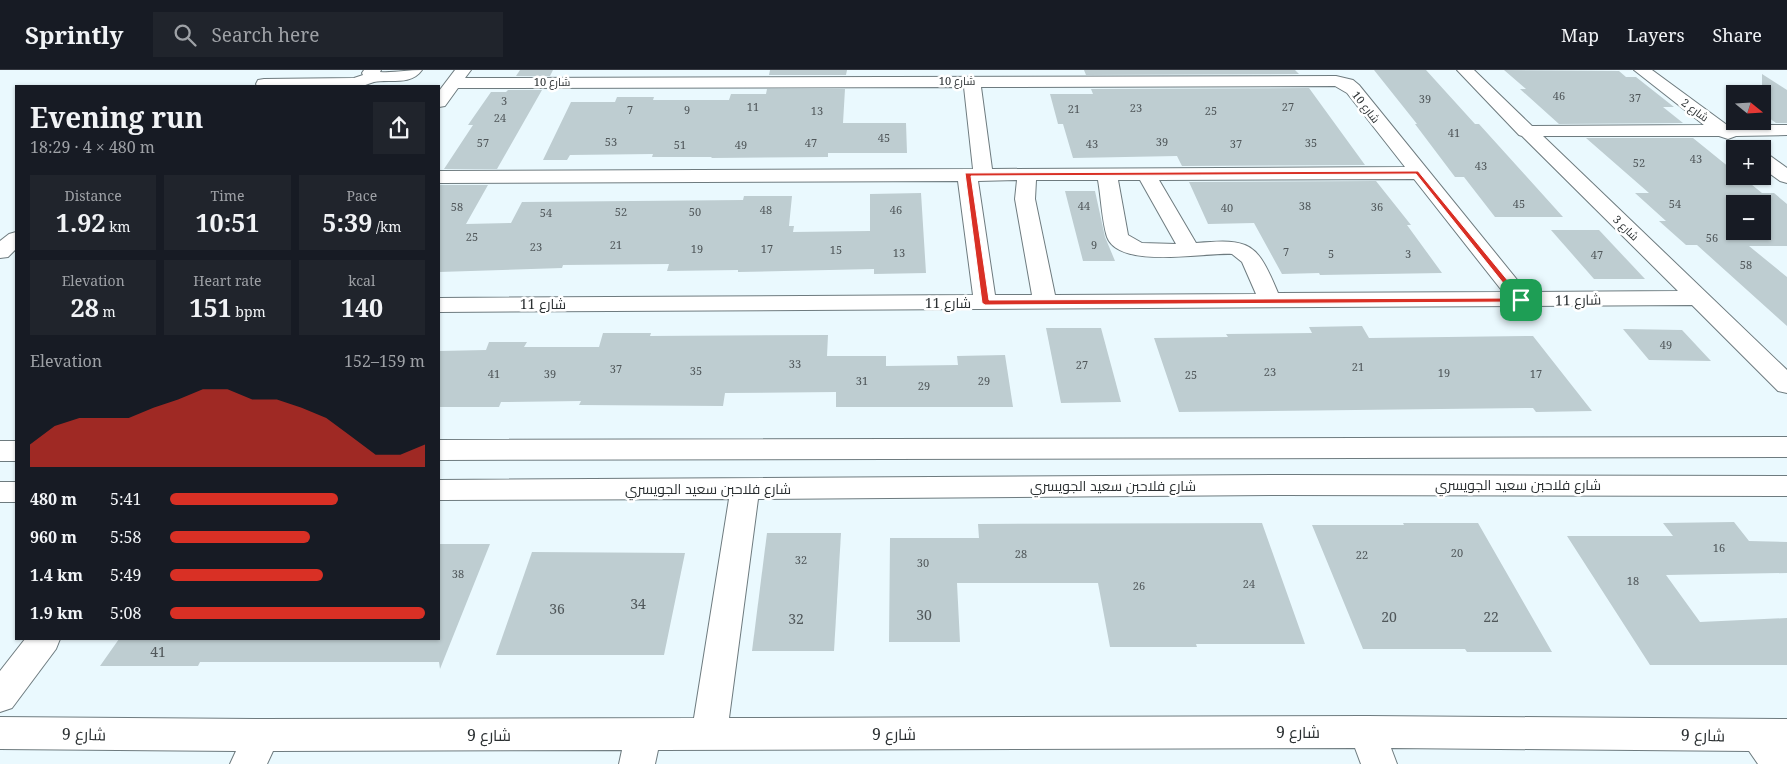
<!DOCTYPE html>
<html lang="en">
<head>
<meta charset="utf-8">
<style>
  :root { --surface:#171b24; --page:#20242c; --text:#f1f3f6; --muted:#9ea1a6; --line:#363941; --accent:#d93025 }
  body { margin:0; font-family:"Noto Serif",Cairo,serif; background:var(--page); color:var(--text); height:100vh; display:flex; flex-direction:column; font-size:19px; white-space:nowrap }
  * { box-sizing:border-box; margin:0 }
  p { font-size:16px; color:var(--muted) }
  .icon { flex:none; width:28px; height:28px; fill:none; stroke:currentColor; stroke-width:2; stroke-linecap:round; stroke-linejoin:round }
  .map { position:relative; flex:1; overflow:hidden }
  .panel { position:absolute; left:15px; top:15px; width:425px; height:555px; display:flex; flex-direction:column; background:var(--surface); border-radius:0px; box-shadow:0 1px 4px #0004 }
  .panel>* { flex:none }
  .needle { width:32px; rotate:108deg }
  .buttons { position:absolute; left:1726px; top:15px; display:grid; gap:10px }
  .buttons a { display:grid; place-items:center; width:45px; height:45px; border-radius:0px; background:var(--surface); box-shadow:0 1px 4px #0004; font-size:25px }
  .pin { position:absolute; display:grid; place-items:center; width:42px; height:42px; color:#fff; margin:-21px; border-radius:10px; box-shadow:0 2px 8px #0006 }
  .round { display:grid; place-items:center; flex:none; width:52px; height:52px; border-radius:0px; background:var(--page) }
  .head { display:flex; align-items:center; justify-content:space-between; height:85px; padding:0 15px }
  h1 { font-size:28px; font-weight:700; line-height:38px }
  .stats { display:grid; grid-template-columns:repeat(3,1fr); gap:8px; height:85px; padding:5px 15px }
  .stats div { display:grid; align-content:center; border-radius:0px; background:var(--page); text-align:center }
  .stats b { font-size:25px; font-weight:700 }
  .stats small { font-size:14px; font-weight:400 }
  .stats p { font-size:14px }
  .chart { height:140px; padding:10px 15px }
  .chart p { display:flex; justify-content:space-between }
  .chart svg { width:100%; height:90px; margin-top:5px; fill:var(--accent); opacity:.7 }
  ul { padding:0 15px; list-style:none; font-size:16px }
  li { display:grid; grid-template-columns:80px 60px 1fr; align-items:center; height:38px }
  li i { height:12px; border-radius:6px; background:var(--accent) }
  header { display:flex; align-items:center; gap:30px; box-sizing:border-box; height:70px; padding:0 25px; background:var(--surface); border-bottom:1px solid var(--line) }
  header strong { font-size:24px }
  nav { display:flex; gap:28px; margin-inline-start:auto; font-size:18px }
  .search { width:350px; height:45px; background:var(--page); display:flex; align-items:center; gap:12px; box-sizing:border-box; padding:0 18px; border-radius:0px; color:var(--muted); font-size:19px }
  .map>svg:first-child { display:block }
  .building { fill:#becdd1; fill-rule:evenodd }
  .lines { fill:none; stroke-linecap:round; stroke-linejoin:round }
  .minor-casing { stroke:#6e7b7f; stroke-width:2 }
  .minor { fill:#fff; fill-rule:evenodd }
  .route { fill:#d93025; stroke:#fff; fill-rule:evenodd }
  .labels { text-anchor:middle; stroke-width:5; stroke-linejoin:round; paint-order:stroke }
  .far-street-label { font-size:11px; fill:#2b3032; stroke:#fff }
  .number-label { font-size:11px; fill:#50575a }
  .street-label { font-size:14px; fill:#2b3032; stroke:#fff }
  .near-number-label { font-size:14px; fill:#50575a }
  .near-street-label { font-size:16px; fill:#2b3032; stroke:#fff }
</style>
</head>
<body>
<header>
<strong>Sprintly</strong>
<div class="search"><svg class="icon" aria-label="search" viewBox="0 0 24 24"><circle cx="10" cy="10" r="6"/><path d="M15 15l6 6"/></svg>Search here</div>
<nav><a>Map</a><a>Layers</a><a>Share</a></nav>
</header>
<div class="map">
<svg width="1787" height="694" viewBox="0 0 1787 694">
  <rect width="100%" height="100%" fill="#eaf9fe"/>
  <!-- building -->
  <g class="building">
    <path d="M520,0H553L550,6H516Z"/>
    <path d="M770,0H847L846,5H769Z"/>
    <path d="M1084,0H1295L1299,4L1086,5Z"/>
    <path d="M1374,0H1426L1475,54H1479L1563,147H1495L1464,107H1455L1415,54H1417Z"/>
    <path d="M1504,0L1619,1L1626,7H1636L1674,37H1663L1683,53L1559,54L1520,19H1526Z"/>
    <path d="M1762,4L1787,20V53H1776L1762,43Z"/>
    <path d="M1309,18L1365,95L1182,96L1177,86L1073,88L1063,54H1058L1050,24H1093L1091,19Z"/>
    <path d="M767,19H845L843,53H906L907,83H828V87L711,88L712,87H652L653,84L570,85L567,90H543L571,32H615L617,27H654L653,30H729L731,24H766Z"/>
    <path d="M508,20H542L497,99H444L473,55H468L491,22H506Z"/>
    <path d="M1586,68H1693L1735,102V106H1741L1762,123H1774L1787,134V176H1749L1787,207V256L1697,175H1686L1659,151H1666L1635,123H1649ZM1735,134H1762V161H1735Z"/>
    <path d="M1376,111L1411,155H1407L1442,203L1320,205L1319,203L1282,204L1254,153L1208,154L1189,112Z"/>
    <path d="M439,115H488L466,154L511,153L522,132L743,130L744,126H792L789,156H794L793,162L870,161V124L921,123L926,203L874,204V199L738,202V200L667,201L669,194L563,195L562,198L439,202Z"/>
    <path d="M1065,121H1095L1105,167L1115,191H1083Z"/>
    <path d="M1551,160H1599L1645,209H1594Z"/>
    <path d="M1362,256L1369,268L1533,266L1592,341L1536,342L1533,338L1179,342L1154,268L1228,267L1226,264L1312,263L1309,257Z"/>
    <path d="M1046,258H1101L1121,332L1061,333Z"/>
    <path d="M1623,259L1682,260L1711,291L1649,290Z"/>
    <path d="M603,263H651L650,266L828,265L827,286H886V296L958,295L957,286L1005,285L1013,337H836V322L725,323L723,336L579,335L581,331L501,332L499,337H439V281L486,280L489,272H527L524,277H599Z"/>
    <path d="M1734,452L1749,471L1787,472V503L1666,505L1700,552L1787,548V595H1650L1567,466H1673L1663,453Z"/>
    <path d="M1262,453L1305,574H1196L1197,577H1110L1098,513H957L960,572H889L890,468H979L978,454Z"/>
    <path d="M1403,453H1478L1552,582H1467L1465,579H1363L1312,455H1404Z"/>
    <path d="M767,463H841L834,581H752Z"/>
    <path d="M439,474H490L440,599L439,592H200L198,596H100L119,569H439Z"/>
    <path d="M532,482L685,483L664,585H496Z"/>
  </g>
  <g class="lines">
    <defs>
      <g id="minor">
        <path d="M364,0H381L380,2C394,3 408,0 422,0C411,16 389,9 374,12C370,13 366,15 363,16H257L256,14L258,10L264,9L354,8L363,5L362,3Z"/>
        <path d="M455,0H471L465,8L1336,6L1353,10L1359,15L1527,222L1678,221L1522,66L1519,65L1457,0H1474L1532,56L1704,55L1634,0H1652L1727,55H1787V65L1736,66L1728,69L1719,66H1543L1787,300V323L1778,321L1692,235L439,242V228L973,225L958,111L439,113V101L973,99L964,17L458,18L445,36L439,37V21ZM1335,16L1347,23L1405,97L992,99L981,17ZM1414,109L1503,222L1278,223C1257,173 1251,168 1196,173L1159,110ZM1017,110L1015,129L1032,225H995L978,111ZM1036,110H1098C1101,127 1102,151 1107,167C1119,200 1206,182 1232,184L1242,192L1256,224L1055,225L1035,129ZM1118,110H1140L1176,174L1142,173L1128,165Z"/>
        <path d="M1762,83L1769,85L1787,98V113L1780,111L1762,98Z"/>
        <path d="M16,162V179L8,187L0,188V171L9,164Z"/>
        <path d="M1787,367V387L439,390V370Z"/>
        <rect x="0" y="371" width="16" height="20"/>
        <path d="M1283,405L1787,406V426L1283,425L758,429L729,648L1367,646L1787,649V694H1758L1749,681L1391,678L1397,694H1361L1355,678L658,680L655,694H619L622,680L273,681L267,694H230L236,681L0,679V647L263,649L694,648L729,429L439,430V410Z"/>
        <rect x="0" y="412" width="16" height="20"/>
        <path d="M25,569H60L56,579L12,638L0,642V601Z"/>
      </g>
    </defs>
    <!-- minor casing -->
    <use href="#minor" class="minor-casing"/>
    <!-- minor -->
    <use href="#minor" class="minor"/>
  </g>
  <!-- route -->
  <path class="route" d="M1418,101L1523,229V232L985,235L982,233L965,103ZM1416,104L1515,228L989,230L971,106Z"/>
  <g class="labels">
    <!-- far-street labels -->
    <g class="far-street-label">
      <text x="957" y="15">شارع 10</text>
      <text x="552" y="16">شارع 10</text>
      <text transform="translate(1366 37) rotate(52)" y="4">شارع 10</text>
      <text transform="translate(1695 40) rotate(36)" y="4">شارع 2</text>
      <text transform="translate(1626 158) rotate(44)" y="4">شارع 3</text>
    </g>
    <!-- number labels -->
    <g class="number-label">
      <text x="1559" y="30">46</text>
      <text x="1635" y="32">37</text>
      <text x="1425" y="33">39</text>
      <text x="504" y="35">3</text>
      <text x="753" y="41">11</text>
      <text x="1288" y="41">27</text>
      <text x="1136" y="42">23</text>
      <text x="1074" y="43">21</text>
      <text x="630" y="44">7</text>
      <text x="687" y="44">9</text>
      <text x="817" y="45">13</text>
      <text x="1211" y="45">25</text>
      <text x="500" y="52">24</text>
      <text x="1454" y="67">41</text>
      <text x="884" y="72">45</text>
      <text x="611" y="76">53</text>
      <text x="1162" y="76">39</text>
      <text x="483" y="77">57</text>
      <text x="811" y="77">47</text>
      <text x="1311" y="77">35</text>
      <text x="1092" y="78">43</text>
      <text x="1236" y="78">37</text>
      <text x="680" y="79">51</text>
      <text x="741" y="79">49</text>
      <text x="1696" y="93">43</text>
      <text x="1639" y="97">52</text>
      <text x="1481" y="100">43</text>
      <text x="1519" y="138">45</text>
      <text x="1675" y="138">54</text>
      <text x="1084" y="140">44</text>
      <text x="1305" y="140">38</text>
      <text x="457" y="141">58</text>
      <text x="1377" y="141">36</text>
      <text x="1227" y="142">40</text>
      <text x="766" y="144">48</text>
      <text x="896" y="144">46</text>
      <text x="621" y="146">52</text>
      <text x="695" y="146">50</text>
      <text x="546" y="147">54</text>
      <text x="472" y="171">25</text>
      <text x="1712" y="172">56</text>
      <text x="616" y="179">21</text>
      <text x="1094" y="179">9</text>
      <text x="536" y="181">23</text>
      <text x="697" y="183">19</text>
      <text x="767" y="183">17</text>
      <text x="836" y="184">15</text>
      <text x="1286" y="186">7</text>
      <text x="899" y="187">13</text>
      <text x="1331" y="188">5</text>
      <text x="1408" y="188">3</text>
      <text x="1597" y="189">47</text>
      <text x="1746" y="199">58</text>
      <text x="1666" y="279">49</text>
      <text x="795" y="298">33</text>
      <text x="1082" y="299">27</text>
      <text x="1358" y="301">21</text>
      <text x="616" y="303">37</text>
      <text x="696" y="305">35</text>
      <text x="1270" y="306">23</text>
      <text x="1444" y="307">19</text>
      <text x="494" y="308">41</text>
      <text x="550" y="308">39</text>
      <text x="1536" y="308">17</text>
      <text x="1191" y="309">25</text>
      <text x="862" y="315">31</text>
      <text x="984" y="315">29</text>
      <text x="924" y="320">29</text>
      <text x="1719" y="482">16</text>
      <text x="1457" y="487">20</text>
      <text x="1021" y="488">28</text>
      <text x="1362" y="489">22</text>
      <text x="801" y="494">32</text>
      <text x="923" y="497">30</text>
      <text x="458" y="508">38</text>
      <text x="1633" y="515">18</text>
      <text x="1249" y="518">24</text>
      <text x="1139" y="520">26</text>
    </g>
    <!-- street labels -->
    <g class="street-label">
      <text transform="translate(1578 230) rotate(-1)" y="5">شارع 11</text>
      <text x="948" y="238">شارع 11</text>
      <text x="543" y="239">شارع 11</text>
      <text x="1518" y="420">شارع فلاحبن سعيد الجويسري</text>
      <text x="1113" y="421">شارع فلاحبن سعيد الجويسري</text>
      <text x="708" y="424">شارع فلاحبن سعيد الجويسري</text>
    </g>
    <!-- near-number labels -->
    <g class="near-number-label">
      <text x="638" y="539">34</text>
      <text x="557" y="544">36</text>
      <text x="924" y="550">30</text>
      <text x="1389" y="552">20</text>
      <text x="1491" y="552">22</text>
      <text x="796" y="554">32</text>
      <text x="158" y="587">41</text>
    </g>
    <!-- near-street labels -->
    <g class="near-street-label">
      <text x="1298" y="668">شارع 9</text>
      <text transform="translate(84 664) rotate(1)" y="6">شارع 9</text>
      <text x="894" y="670">شارع 9</text>
      <text x="489" y="671">شارع 9</text>
      <text transform="translate(1703 665) rotate(1)" y="6">شارع 9</text>
    </g>
  </g>
</svg>
<div class="buttons">
<a><svg class="needle" viewBox="-14 -14 28 28"><path d="M0-13l5 13h-10z" fill="#e53935"/><path d="M0 13l5-13h-10z" fill="#9ea1a6"/></svg></a>
<a>+</a>
<a>−</a>
</div>
<div class="pin" style="left:1521px;top:230px;background:#1e9e55"><svg class="icon" aria-label="arrive" viewBox="0 0 24 24"><path d="M6 21V4h12l-3 4 3 4H6"/></svg></div>
<section class="panel">
<div class="head"><div><h1>Evening run</h1><p>18:29 · 4 × 480 m</p></div><a class="round"><svg class="icon" aria-label="share" viewBox="0 0 24 24"><path d="M12 15V3M7 8l5-5 5 5M5 13v7h14v-7"/></svg></a></div>
<div class="stats">
<div><p>Distance</p><b>1.92<small> km</small></b></div>
<div><p>Time</p><b>10:51</b></div>
<div><p>Pace</p><b>5:39<small> /km</small></b></div>
</div>
<div class="stats">
<div><p>Elevation</p><b>28<small> m</small></b></div>
<div><p>Heart rate</p><b>151<small> bpm</small></b></div>
<div><p>kcal</p><b>140</b></div>
</div>
<div class="chart"><p><span>Elevation</span>152–159 m</p>
<svg viewBox="0 0 160 44" preserveAspectRatio="none"><path d="M0 44V33L10 24L20 20L30 20L40 20L50 15L60 11L70 6L80 6L90 11L100 11L110 15L120 20L130 29L140 38L150 38L160 33V44z"/></svg>
</div>
<ul>
<li><b>480 m</b>5:41<i style="width:66%"></i></li>
<li><b>960 m</b>5:58<i style="width:55%"></i></li>
<li><b>1.4 km</b>5:49<i style="width:60%"></i></li>
<li><b>1.9 km</b>5:08<i style="width:100%"></i></li>
</ul>
</section>
</div>
</body>
</html>
